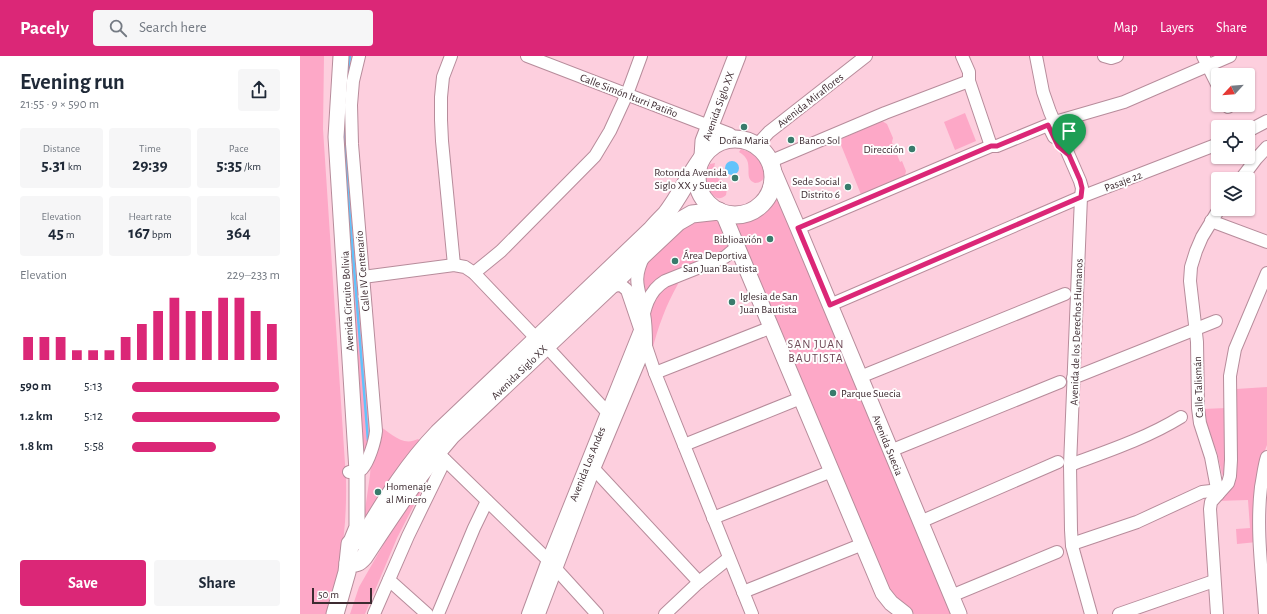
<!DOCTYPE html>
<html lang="en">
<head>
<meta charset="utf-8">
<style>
  :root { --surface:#fff; --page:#f6f6f7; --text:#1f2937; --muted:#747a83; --accent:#db2777 }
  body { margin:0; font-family:"Alegreya Sans",sans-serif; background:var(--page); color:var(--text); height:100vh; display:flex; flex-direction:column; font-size:15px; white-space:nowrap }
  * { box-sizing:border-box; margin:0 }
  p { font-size:13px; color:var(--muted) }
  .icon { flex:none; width:22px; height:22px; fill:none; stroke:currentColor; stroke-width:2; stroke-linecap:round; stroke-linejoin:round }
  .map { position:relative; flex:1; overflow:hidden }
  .panel { display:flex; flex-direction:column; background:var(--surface); width:300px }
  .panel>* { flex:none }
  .needle { width:26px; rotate:244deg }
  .controls { position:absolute; left:911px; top:12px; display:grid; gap:8px }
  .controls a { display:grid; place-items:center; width:44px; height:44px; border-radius:4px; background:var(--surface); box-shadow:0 1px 3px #0004; font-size:20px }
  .scale { position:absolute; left:12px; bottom:10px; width:60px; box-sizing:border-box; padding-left:4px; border:2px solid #3d2b31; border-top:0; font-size:11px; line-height:14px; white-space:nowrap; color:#3d2b31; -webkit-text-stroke:3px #fefefe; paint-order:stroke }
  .pin { position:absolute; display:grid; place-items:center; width:34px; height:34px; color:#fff; margin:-41px -17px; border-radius:50% 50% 50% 0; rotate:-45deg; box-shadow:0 0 4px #0007 }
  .pin .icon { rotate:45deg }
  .round { display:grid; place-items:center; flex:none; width:42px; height:42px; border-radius:4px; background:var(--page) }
  .overview { display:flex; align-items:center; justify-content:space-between; height:68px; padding:0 20px }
  h1 { font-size:22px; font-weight:700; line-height:30px }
  .stats { display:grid; grid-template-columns:repeat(3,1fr); gap:6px; height:68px; padding:4px 20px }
  .stats div { display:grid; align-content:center; border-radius:4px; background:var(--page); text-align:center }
  .stats b { font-size:17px; font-weight:700 }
  .stats small { font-size:11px; font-weight:400 }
  .stats p { font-size:11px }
  .chart { height:112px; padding:8px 20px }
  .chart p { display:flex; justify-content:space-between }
  .chart svg { width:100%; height:72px; margin-top:4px; stroke:var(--accent); stroke-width:6 }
  .cta { display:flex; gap:8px; margin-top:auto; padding:8px 20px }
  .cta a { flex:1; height:46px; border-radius:4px; background:var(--accent); color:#fff; font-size:16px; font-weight:700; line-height:46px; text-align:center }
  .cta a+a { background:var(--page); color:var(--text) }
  ul { padding:0 20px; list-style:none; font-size:13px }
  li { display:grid; grid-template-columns:64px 48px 1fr; align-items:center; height:30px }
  li i { height:10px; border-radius:5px; background:var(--accent) }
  header { display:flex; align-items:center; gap:24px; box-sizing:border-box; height:56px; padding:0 20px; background:var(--accent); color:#fff }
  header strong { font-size:19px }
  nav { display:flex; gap:22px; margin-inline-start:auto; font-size:14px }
  .search { width:280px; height:36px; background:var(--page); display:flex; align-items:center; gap:10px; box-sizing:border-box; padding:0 14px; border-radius:4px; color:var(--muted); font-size:15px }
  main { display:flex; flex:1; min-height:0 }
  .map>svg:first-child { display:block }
  .green { fill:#fda8c7 }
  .water { fill:#62c3fb }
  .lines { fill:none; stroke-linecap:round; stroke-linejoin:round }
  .stream { stroke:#62c3fb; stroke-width:2.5 }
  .minor-casing { stroke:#b78c9b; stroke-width:14 }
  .major-casing { stroke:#b78c9b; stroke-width:17 }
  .highway-casing { stroke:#b78c9b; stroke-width:19 }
  .minor { stroke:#fff; stroke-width:12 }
  .major { stroke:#fff; stroke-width:15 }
  .highway { stroke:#fff; stroke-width:17 }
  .route-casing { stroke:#fff; stroke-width:8 }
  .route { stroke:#db2777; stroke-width:5 }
  .poi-dot { fill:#397b6c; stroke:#fefefe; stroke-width:1.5 }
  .labels { text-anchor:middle; stroke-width:4; stroke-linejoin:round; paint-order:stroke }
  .street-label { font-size:11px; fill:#3d2b31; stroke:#fefefe }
  .poi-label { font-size:11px; fill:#3d2b31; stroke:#fefefe; text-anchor:start }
  .neighbourhood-label { font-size:12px; letter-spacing:1px; fill:#6d4755; stroke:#fefefe }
</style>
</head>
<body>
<header>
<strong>Pacely</strong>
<div class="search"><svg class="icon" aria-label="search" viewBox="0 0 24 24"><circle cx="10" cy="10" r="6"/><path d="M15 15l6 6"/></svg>Search here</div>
<nav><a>Map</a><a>Layers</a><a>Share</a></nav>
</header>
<main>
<section class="panel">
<div class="overview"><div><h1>Evening run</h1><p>21:55 · 9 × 590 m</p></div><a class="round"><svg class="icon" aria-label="share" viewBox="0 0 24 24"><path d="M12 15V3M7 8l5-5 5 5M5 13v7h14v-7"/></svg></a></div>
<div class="stats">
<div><p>Distance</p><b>5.31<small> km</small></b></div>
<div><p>Time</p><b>29:39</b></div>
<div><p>Pace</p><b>5:35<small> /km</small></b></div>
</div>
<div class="stats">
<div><p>Elevation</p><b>45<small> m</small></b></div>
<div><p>Heart rate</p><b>167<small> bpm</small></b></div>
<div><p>kcal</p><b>364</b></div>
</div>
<div class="chart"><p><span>Elevation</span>229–233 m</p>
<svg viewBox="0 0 160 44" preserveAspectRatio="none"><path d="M5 44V30M15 44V30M25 44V30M35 44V38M45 44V38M55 44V38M65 44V30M75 44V22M85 44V14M95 44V6M105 44V14M115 44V14M125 44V6M135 44V6M145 44V14M155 44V22"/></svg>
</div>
<ul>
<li><b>590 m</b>5:13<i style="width:99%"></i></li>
<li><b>1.2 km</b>5:12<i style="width:100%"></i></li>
<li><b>1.8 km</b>5:58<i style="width:57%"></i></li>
</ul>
<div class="cta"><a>Save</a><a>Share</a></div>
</section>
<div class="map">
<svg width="967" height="558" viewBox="0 0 967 558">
  <rect width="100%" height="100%" fill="#fdcfde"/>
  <!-- green -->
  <g class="green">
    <path d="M0,0H24L23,73L46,423C47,469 42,514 26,558H0Z"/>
    <path d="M46,0H54L51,10L72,381L64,396L63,395L43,94Z"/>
    <path d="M665,57L676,85L655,94L644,66Z"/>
    <path d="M582,65L587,68L593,82L592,86L600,106L602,105L606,115L604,123L562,141L539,84Z"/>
    <path d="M441,93C446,95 451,96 455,100C463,107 471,126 455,127C441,122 457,106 439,96Z"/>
    <path d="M415,107C411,122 422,122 427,133L426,139C414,150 406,130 406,120C406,116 408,112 410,108Z"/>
    <path d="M477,134L653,558H614L601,549L593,541L435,166C439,165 445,164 450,163C464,158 471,146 477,134Z"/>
    <path d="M406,161L415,164L422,169L430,186L428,193L344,244L341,231L345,207L378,172Z"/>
    <path d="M376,223L378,228C366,249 358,271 352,295L349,256L355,239Z"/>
    <path d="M967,331V389L961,405L957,486L937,488L936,473L950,472L948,444L916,445L925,437L936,333Z"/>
    <path d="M926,352L929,412L924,421L922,418L917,396L910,380L904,369L903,353Z"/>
    <path d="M78,369C91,377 102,391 118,383L123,387L63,468L70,419L71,406Z"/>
    <path d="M132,414L97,482L65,558H50L59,531L82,491L99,461Z"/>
  </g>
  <!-- water -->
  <circle class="water" cx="432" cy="112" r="7"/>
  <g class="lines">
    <!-- stream -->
    <g class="stream">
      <path d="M47,26L50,0"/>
      <path d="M45,55V66L47,125L68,385"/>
    </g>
    <defs>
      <g id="minor">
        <path d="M151,0L143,21L141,41V64L142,85L154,209"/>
        <path d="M227,0L430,78"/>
        <path d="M662,0L669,16V25L691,90"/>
        <path d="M736,0L743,36L750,56L780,125L782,132L781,141L770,409L771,474L772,490L791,558"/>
        <path d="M804,0L811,2L817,0"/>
        <path d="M903,0L918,30"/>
        <path d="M927,49L928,51"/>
        <path d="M755,66L824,46L930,0"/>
        <path d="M948,75L967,65"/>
        <path d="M457,89L469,76L566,0"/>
        <path d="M469,106L585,57L669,25"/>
        <path d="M941,123L956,103L967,91"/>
        <path d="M911,165L967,186"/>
        <path d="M498,172L691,90H697L748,69L754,81"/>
        <path d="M174,217L201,195L295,100L310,75L327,38L341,0"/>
        <path d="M63,221L154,209L165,211L174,217L236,282"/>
        <path d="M310,230L321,229L327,234L355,317L452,558"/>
        <path d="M530,249L781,141L918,88"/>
        <path d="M246,290L308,357"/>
        <path d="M355,317L472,271"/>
        <path d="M560,321L765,238"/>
        <path d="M773,322L916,265"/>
        <path d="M384,389L501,342"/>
        <path d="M590,395L760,326"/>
        <path d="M141,400L248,504"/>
        <path d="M770,409C808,395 847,382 881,361"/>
        <path d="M294,413L399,526"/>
        <path d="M49,416L62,413C69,405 75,385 76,375L52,88L51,49L53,25L59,0"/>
        <path d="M918,438L911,401L900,367L898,352L897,286L890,225L891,211L896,195L902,181L919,153"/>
        <path d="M413,462L532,415"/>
        <path d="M620,466L758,406"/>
        <path d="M772,488L837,466L902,436L911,435L918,438"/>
        <path d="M256,513L297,558"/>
        <path d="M89,524L127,558"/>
        <path d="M443,536L563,488"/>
        <path d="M651,540L757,496"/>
        <path d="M74,558L108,480L145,404"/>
        <path d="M138,558L174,472L187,445"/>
        <path d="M228,558L248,504L341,272C344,254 348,235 365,225L425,201L438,190"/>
        <path d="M239,558L294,413L346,289C346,279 346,268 344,258C340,234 331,225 344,200"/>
        <path d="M365,558L399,526L429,502"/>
        <path d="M819,558L914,525"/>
        <path d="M917,558L910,453L911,446L928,427L930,420L931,404L930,320L935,293L967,217"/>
        <path d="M965,558C962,516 956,473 961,431C963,421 964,410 967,401"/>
      </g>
      <g id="major">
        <path d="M41,0L36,81L57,415V471L50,488"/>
        <path d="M471,109L498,172L659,558"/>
        <path d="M423,157L583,537L591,547L605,558"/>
      </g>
      <g id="highway">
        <circle cx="435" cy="121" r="38"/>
        <path d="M403,100L404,85L437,0"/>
        <path d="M48,507C56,508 59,507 64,501C91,460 119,417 152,379L378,166L392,158L419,155"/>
        <path d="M35,558L47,516L50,488L61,483L66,477C87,442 109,407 138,377L351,174C356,168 361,163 366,158C379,141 388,122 400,105"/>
      </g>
    </defs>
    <!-- minor casing -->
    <use href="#minor" class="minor-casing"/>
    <!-- major casing -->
    <use href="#major" class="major-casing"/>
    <!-- highway casing -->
    <use href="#highway" class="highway-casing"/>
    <!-- minor -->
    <use href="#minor" class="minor"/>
    <!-- major -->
    <use href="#major" class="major"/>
    <!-- highway -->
    <use href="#highway" class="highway"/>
  </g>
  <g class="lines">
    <defs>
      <path id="route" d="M748,69L758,90L769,99L780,124L782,132L781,141L530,249L498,172L691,90H697Z"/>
    </defs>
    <!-- route casing -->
    <use href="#route" class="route-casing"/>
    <!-- route -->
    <use href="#route" class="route"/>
  </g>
  <!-- markers -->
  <g class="poi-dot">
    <circle cx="444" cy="71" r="4"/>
    <circle cx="491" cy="84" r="4"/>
    <circle cx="612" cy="93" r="4"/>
    <circle cx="435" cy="122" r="4"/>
    <circle cx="548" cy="131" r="4"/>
    <circle cx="470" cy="183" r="4"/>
    <circle cx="375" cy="205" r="4"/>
    <circle cx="432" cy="246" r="4"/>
    <circle cx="533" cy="337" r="4"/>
    <circle cx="78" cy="436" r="4"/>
  </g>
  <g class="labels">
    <!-- street labels -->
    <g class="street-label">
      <text transform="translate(329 39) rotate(21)" y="4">Calle Simón Iturri Patiño</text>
      <text transform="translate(510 44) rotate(-38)" y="4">Avenida Miraflores</text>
      <text transform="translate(418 50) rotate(-70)" y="4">Avenida Siglo XX</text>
      <text transform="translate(823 125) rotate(-21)" y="4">Pasaje 22</text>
      <text transform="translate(62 215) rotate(-95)" y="4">Calle IV Centenario</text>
      <text transform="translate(47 245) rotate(-93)" y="4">Avenida Circuito Bolivia</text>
      <text transform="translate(776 276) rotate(-88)" y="4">Avenida de los Derechos Humanos</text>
      <text transform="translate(219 316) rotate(-44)" y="4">Avenida Siglo XX</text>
      <text transform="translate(898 331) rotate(-92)" y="4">Calle Talismán</text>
      <text transform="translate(588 389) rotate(68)" y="4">Avenida Suecia</text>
      <text transform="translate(287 408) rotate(-68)" y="4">Avenida Los Andes</text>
    </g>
    <!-- poi labels -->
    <g class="poi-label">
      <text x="444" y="88" text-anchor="middle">Doña Maria</text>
      <text x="499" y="88">Banco Sol</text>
      <text x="604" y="97" text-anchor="end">Dirección</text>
      <text x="427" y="120" text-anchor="end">Rotonda Avenida<tspan x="427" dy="13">Siglo XX y Suecia</tspan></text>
      <text x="540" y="129" text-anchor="end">Sede Social<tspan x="540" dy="13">Distrito 6</tspan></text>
      <text x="462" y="187" text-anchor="end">Biblioavión</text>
      <text x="383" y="203">Área Deportiva<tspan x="383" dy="13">San Juan Bautista</tspan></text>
      <text x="440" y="244">Iglesia de San<tspan x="440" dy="13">Juan Bautista</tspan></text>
      <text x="541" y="341">Parque Suecia</text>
      <text x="86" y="434">Homenaje<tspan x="86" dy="13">al Minero</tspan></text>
    </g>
    <!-- neighbourhood labels -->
    <g class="neighbourhood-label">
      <text x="516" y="292">SAN JUAN<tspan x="516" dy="14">BAUTISTA</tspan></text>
    </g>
  </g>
</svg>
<div class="controls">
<a><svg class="needle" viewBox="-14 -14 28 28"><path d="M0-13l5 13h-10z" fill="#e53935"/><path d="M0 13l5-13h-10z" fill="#747a83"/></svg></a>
<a><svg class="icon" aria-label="locate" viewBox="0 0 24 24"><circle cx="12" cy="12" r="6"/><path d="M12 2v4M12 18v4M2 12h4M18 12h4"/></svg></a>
<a><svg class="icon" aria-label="layers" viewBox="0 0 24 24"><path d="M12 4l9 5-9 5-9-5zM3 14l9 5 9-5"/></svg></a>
</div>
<div class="scale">50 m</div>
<div class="pin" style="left:769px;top:99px;background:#1e9e55"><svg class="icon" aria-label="arrive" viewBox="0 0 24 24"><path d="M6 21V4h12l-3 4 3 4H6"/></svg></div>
</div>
</main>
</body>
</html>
